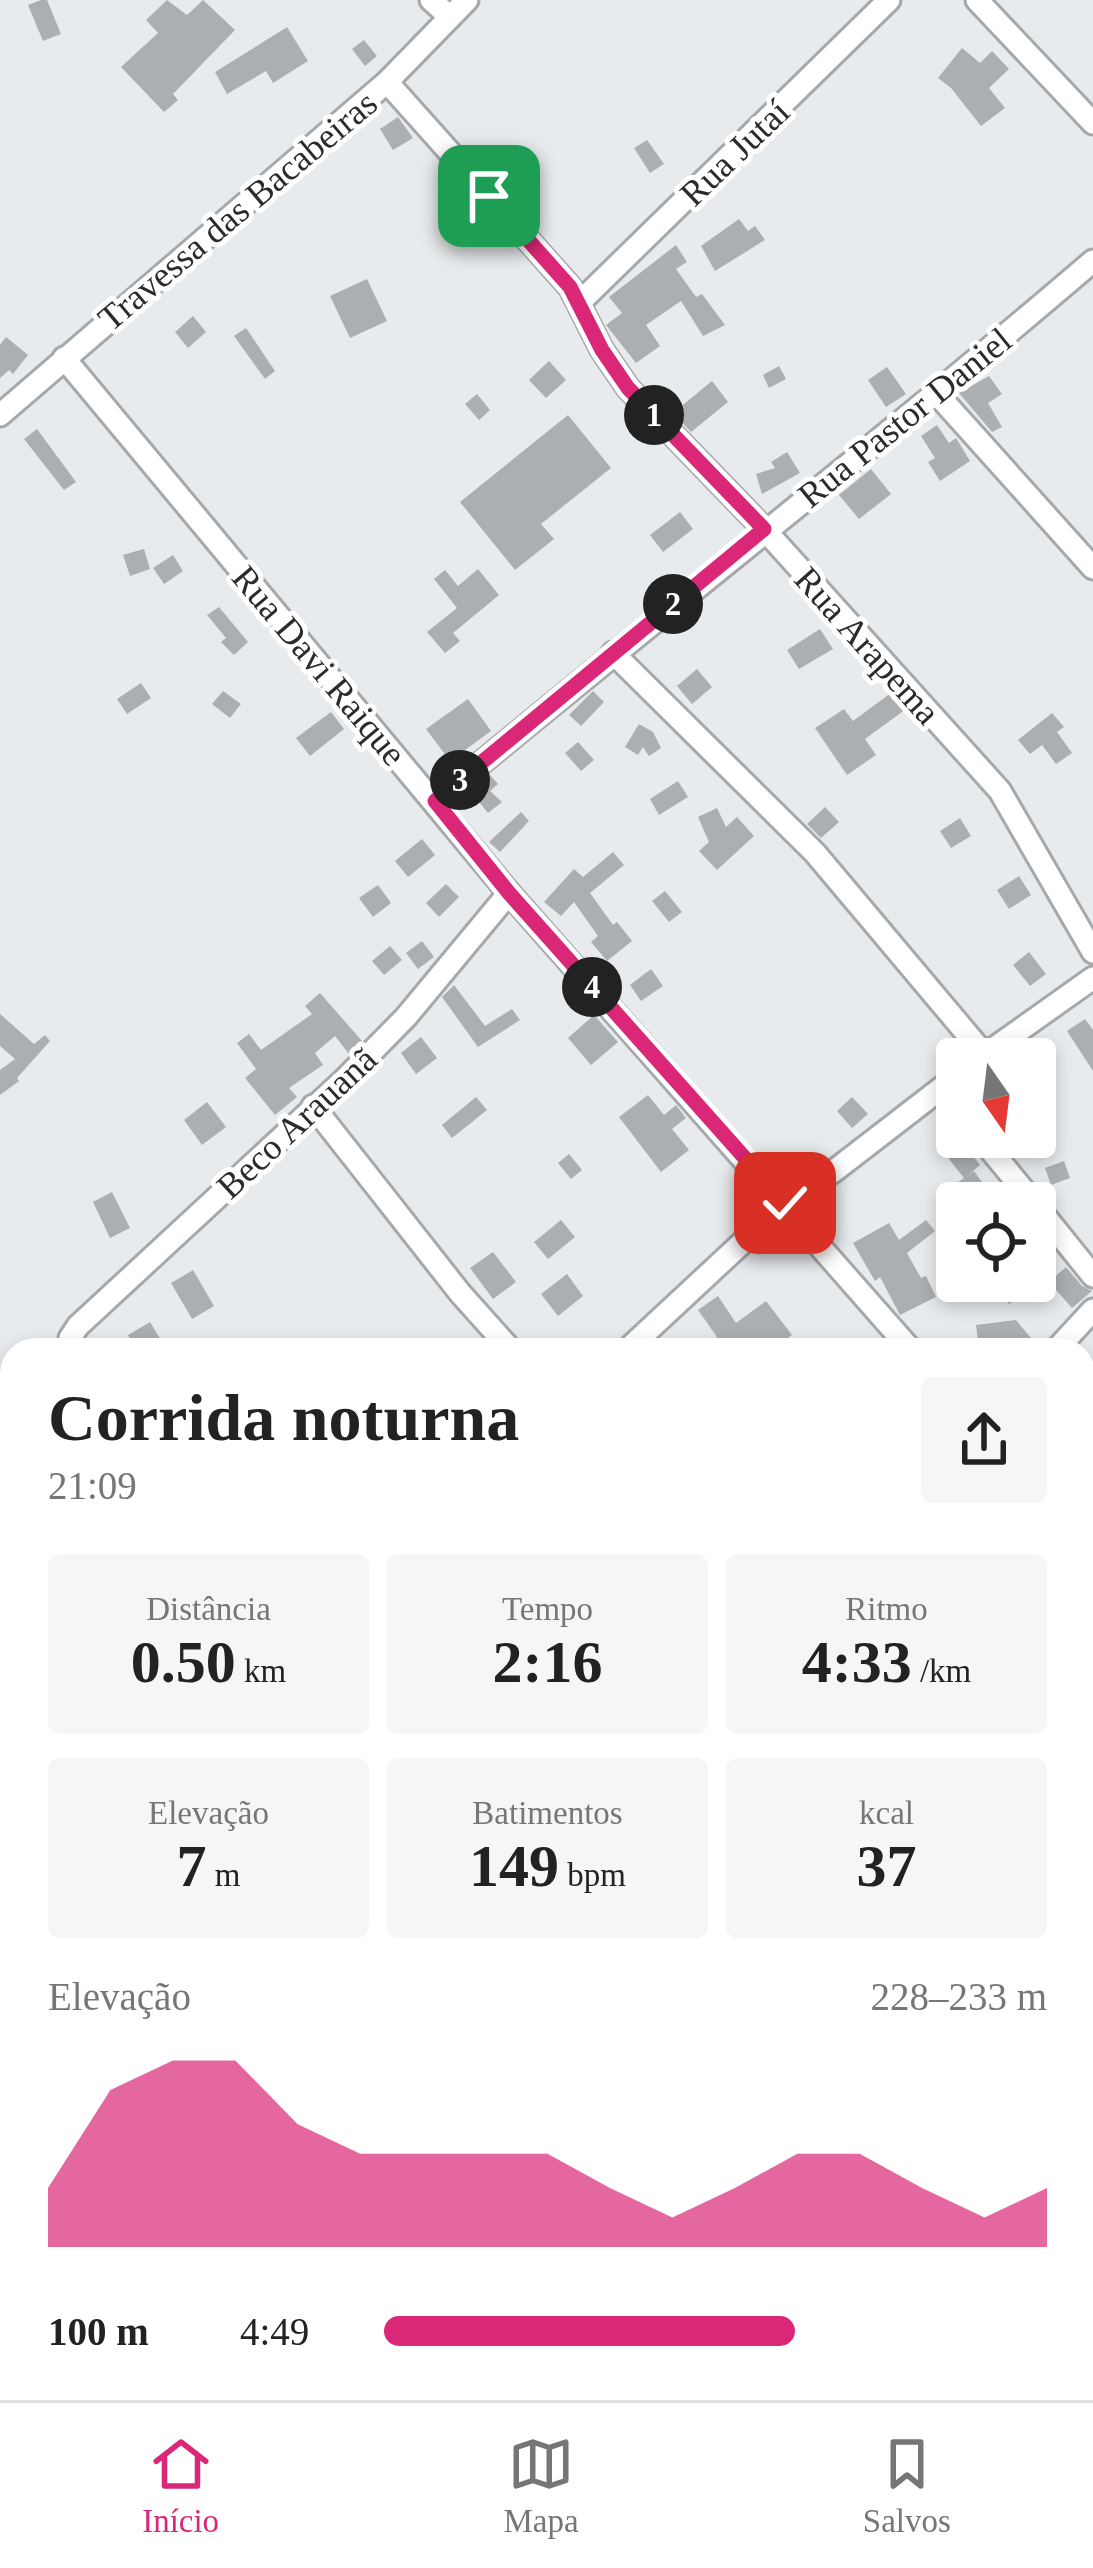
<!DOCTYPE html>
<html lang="pt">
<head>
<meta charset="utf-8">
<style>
  :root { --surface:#fff; --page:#f6f6f6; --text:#222; --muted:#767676; --line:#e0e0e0; --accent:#db2777 }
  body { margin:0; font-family:Georgia,serif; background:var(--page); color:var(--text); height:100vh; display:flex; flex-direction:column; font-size:45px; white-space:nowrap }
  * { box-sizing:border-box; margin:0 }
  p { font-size:39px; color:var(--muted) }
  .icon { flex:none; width:66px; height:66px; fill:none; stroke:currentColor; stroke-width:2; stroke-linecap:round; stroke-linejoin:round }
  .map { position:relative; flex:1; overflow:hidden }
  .details { position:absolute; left:0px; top:1338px; width:1095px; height:1062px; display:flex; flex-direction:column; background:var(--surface); border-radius:36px 36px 0 0; box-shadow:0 6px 18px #0003 }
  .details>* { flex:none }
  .needle { width:78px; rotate:166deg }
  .controls { position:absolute; left:936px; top:1038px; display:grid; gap:24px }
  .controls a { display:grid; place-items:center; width:120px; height:120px; border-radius:12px; background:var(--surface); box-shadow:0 6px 18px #0003; font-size:60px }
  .pin { position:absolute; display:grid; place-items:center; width:102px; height:102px; color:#fff; margin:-51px; border-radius:24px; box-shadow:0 6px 18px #0006 }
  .km { position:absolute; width:60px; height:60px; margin:-30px; border-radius:50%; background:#222; color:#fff; font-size:33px; line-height:60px; text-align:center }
  .round { display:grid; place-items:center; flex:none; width:126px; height:126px; border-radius:12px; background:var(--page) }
  .summary { display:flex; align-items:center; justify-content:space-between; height:204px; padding:0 48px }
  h1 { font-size:66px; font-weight:600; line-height:90px }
  .figures { display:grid; grid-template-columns:repeat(3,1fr); gap:18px; height:204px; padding:12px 48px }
  .figures div { display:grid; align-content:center; border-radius:12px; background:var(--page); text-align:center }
  .figures b { font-size:60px; font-weight:600 }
  .figures small { font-size:33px; font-weight:400 }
  .figures p { font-size:33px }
  .chart { height:336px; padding:24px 48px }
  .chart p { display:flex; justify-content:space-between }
  .chart svg { width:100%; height:216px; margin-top:12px; fill:var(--accent); opacity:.7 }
  ul { padding:0 48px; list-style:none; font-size:39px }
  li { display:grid; grid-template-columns:192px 144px 1fr; align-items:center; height:90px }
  li i { height:30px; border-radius:15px; background:var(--accent) }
  .tabs { display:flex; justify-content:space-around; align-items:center; height:168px; border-top:3px solid var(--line); background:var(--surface); font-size:33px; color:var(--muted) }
  .tabs a { display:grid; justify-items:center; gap:6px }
  .tabs .current { color:var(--accent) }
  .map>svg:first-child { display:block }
  .building { fill:#acafb1 }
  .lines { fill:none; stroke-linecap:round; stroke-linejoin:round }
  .minor-casing { stroke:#a6a9ab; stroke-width:27 }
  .minor { stroke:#fff; stroke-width:21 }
  .route-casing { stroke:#fff; stroke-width:24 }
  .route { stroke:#db2777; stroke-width:15 }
  .labels { text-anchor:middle; stroke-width:10; stroke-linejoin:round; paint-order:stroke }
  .street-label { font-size:36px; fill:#2a2b2c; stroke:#fff }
</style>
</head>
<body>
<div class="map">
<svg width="1093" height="2400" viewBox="0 0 1093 2400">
  <rect width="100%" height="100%" fill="#e8ebed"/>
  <!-- building -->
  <g class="building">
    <path d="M41,0H47L61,34L43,41L28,5Z"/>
    <path d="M167,0L187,15L203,0L235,30L173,94L178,100L164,112L121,67L158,33L146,20Z"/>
    <path d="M287,27L308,61L273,83L266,71L227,94L215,72Z"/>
    <path d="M364,40L377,56L365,66L352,49Z"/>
    <path d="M962,48L980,63L992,51L1009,69L989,88L1005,108L981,126L951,88L938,78Z"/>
    <path d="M398,117L413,138L393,150L380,129Z"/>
    <path d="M647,140L664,164L650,173L634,148Z"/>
    <path d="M739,219L748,231L755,226L765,240L715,271L701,246Z"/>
    <path d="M676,245L687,262L676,269L696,297L702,294L725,325L703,336L681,301L646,325L660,346L636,363L606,325L622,313L609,297Z"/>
    <path d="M367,279L387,321L350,338L330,296Z"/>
    <path d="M193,316L206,332L188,348L175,332Z"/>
    <path d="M246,328L275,371L265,379L234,336Z"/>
    <path d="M6,337L28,355L13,374L9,370L0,378V345Z"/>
    <path d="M549,361L566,380L546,398L529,380Z"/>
    <path d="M779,366L786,379L769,388L763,375Z"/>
    <path d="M887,367L906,394L886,407L868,380Z"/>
    <path d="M989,376L1002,394L988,403L1002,427L992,432L959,393Z"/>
    <path d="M712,381L728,402L691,432L673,413Z"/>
    <path d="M477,394L490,410L479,420L465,404Z"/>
    <path d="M568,415L611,468L541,524L554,539L515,570L460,502Z"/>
    <path d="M937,425L949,443L956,438L970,461L940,481L928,462L935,458L921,436Z"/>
    <path d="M37,429L76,482L64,490L24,439Z"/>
    <path d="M787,452L800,473L762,494L756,474L775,468L771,462Z"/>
    <path d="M871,469L891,494L859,519L839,495Z"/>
    <path d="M680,512L693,529L663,552L650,535Z"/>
    <path d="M144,549L150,569L130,576L123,555Z"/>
    <path d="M173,555L183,571L164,584L153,568Z"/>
    <path d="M478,569L499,595L453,633L460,641L445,653L427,632L457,608L434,579L445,570L458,586Z"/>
    <path d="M219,607L248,642L234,655L221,642L226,638L207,615Z"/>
    <path d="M820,629L833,649L799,669L787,650Z"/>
    <path d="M697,669L712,687L692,704L677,686Z"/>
    <path d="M141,683L151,698L127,714L117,699Z"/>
    <path d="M223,691L241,704L230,718L212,704Z"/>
    <path d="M593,691L604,702L581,726L569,715Z"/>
    <path d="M891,693L906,709L865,739L876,755L847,775L815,728L844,709L853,721Z"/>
    <path d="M468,699L491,731L450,761L426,729Z"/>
    <path d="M331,712L344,729L310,756L296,738Z"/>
    <path d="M1052,713L1064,727L1057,732L1072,753L1056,764L1042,745L1030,754L1018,740Z"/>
    <path d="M639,724L653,732L661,748L649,756L643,747L638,755L625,747Z"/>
    <path d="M578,742L594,760L581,771L565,753Z"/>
    <path d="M490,775L498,784L490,791L502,802L488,813L470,791Z"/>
    <path d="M678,781L688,797L659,815L650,799Z"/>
    <path d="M825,807L839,822L821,838L807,824Z"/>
    <path d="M717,808L726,827L737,817L754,836L717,870L699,851L709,842L698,817Z"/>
    <path d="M521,812L529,821L500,852L489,842Z"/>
    <path d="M960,818L971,836L951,848L940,831Z"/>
    <path d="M422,839L435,855L408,877L395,861Z"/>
    <path d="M613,852L624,865L590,893L613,925L617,922L632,941L607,961L591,942L598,936L574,902L561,916L544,902L574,869L583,877Z"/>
    <path d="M1019,876L1031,895L1009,909L997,890Z"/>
    <path d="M446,884L459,897L439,917L426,903Z"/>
    <path d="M378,885L391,903L373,917L359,898Z"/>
    <path d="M665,891L682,912L669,922L652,901Z"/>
    <path d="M422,941L434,957L418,969L406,953Z"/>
    <path d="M390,946L402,960L384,975L372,961Z"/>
    <path d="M1029,952L1046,974L1030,986L1013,965Z"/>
    <path d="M651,969L663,986L641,1001L630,985Z"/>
    <path d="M454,985L485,1026L512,1009L520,1020L478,1047L442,997Z"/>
    <path d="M320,993L362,1041L349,1054L335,1036L315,1053L323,1065L289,1088L297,1097L275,1115L245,1078L256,1069L237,1043L249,1034L261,1050L312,1014L305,1006Z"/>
    <path d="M0,1014L34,1044L45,1035L50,1041L17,1078L19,1081L0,1095V1070L15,1059L0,1046Z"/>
    <path d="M594,1015L618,1042L591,1065L568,1038Z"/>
    <path d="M1085,1019L1093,1030V1071L1067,1031Z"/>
    <path d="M421,1037L437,1058L416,1074L401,1053Z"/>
    <path d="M648,1095L664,1115L676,1105L686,1118L672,1129L689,1150L661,1172L619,1117Z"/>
    <path d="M476,1097L487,1110L452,1138L442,1125Z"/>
    <path d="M852,1097L868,1114L852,1128L837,1111Z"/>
    <path d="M207,1102L226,1127L202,1145L184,1120Z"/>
    <path d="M961,1141L980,1165L966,1177L974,1171L997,1203H957L952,1209L941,1194L964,1178L945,1154Z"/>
    <path d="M569,1154L582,1170L571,1179L558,1163Z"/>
    <path d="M1064,1161L1070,1178L1051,1185L1045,1168Z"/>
    <path d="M112,1192L130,1228L110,1238L93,1202Z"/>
    <path d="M561,1220L575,1237L548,1259L534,1242Z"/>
    <path d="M926,1220L935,1231L907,1253L921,1278L926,1276L936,1297L900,1315L880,1277L875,1281L853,1243L889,1223L899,1240Z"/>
    <path d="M493,1252L516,1282L493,1299L470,1268Z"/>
    <path d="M1066,1267L1082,1286L1092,1291L1072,1308L1049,1282Z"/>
    <path d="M193,1270L214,1306L192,1319L171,1283Z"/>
    <path d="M567,1274L583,1296L558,1316L541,1294Z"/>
    <path d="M1008,1281H1047L1009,1304L998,1287Z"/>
    <path d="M718,1296L736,1323L766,1301L792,1335L772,1350H699L717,1337L698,1310Z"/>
    <path d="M1016,1320L1041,1350H1016L1005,1338L978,1341L976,1325Z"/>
    <path d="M150,1322L167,1350H137L128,1335Z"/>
  </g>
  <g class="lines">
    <defs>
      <g id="minor">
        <path d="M431,0L450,17"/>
        <path d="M977,0L1093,123"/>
        <path d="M387,82L570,287L602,350L628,388L764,529L1000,791L1093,952"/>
        <path d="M579,303L889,0"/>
        <path d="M64,358L509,893L911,1350"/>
        <path d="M937,394L1093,568"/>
        <path d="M0,415L387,82L467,0"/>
        <path d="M613,653L815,853L984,1054"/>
        <path d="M435,801C654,620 878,445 1093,261"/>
        <path d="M979,1059L1093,978"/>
        <path d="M941,1089L957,1109"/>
        <path d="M313,1106L460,1293L511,1350"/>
        <path d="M980,1137L1034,1203"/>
        <path d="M1035,1204L1093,1276"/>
        <path d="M73,1350L70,1338L78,1326L344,1080L406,1017L509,893"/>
        <path d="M627,1350L785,1203L834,1171L957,1076"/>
        <path d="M1056,1350L1093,1310"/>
        <path d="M1083,1548L1093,1559"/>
        <path d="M1083,1610L1093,1599"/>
        <path d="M1083,1651L1093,1658"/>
        <path d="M0,1694L12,1687"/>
        <path d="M1083,1892L1093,1898"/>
        <path d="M1083,2148L1093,2156"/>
        <path d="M0,2229L12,2260"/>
        <path d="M101,2388L110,2400"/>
        <path d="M770,2388L785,2400"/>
        <path d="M542,2400L563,2388"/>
      </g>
    </defs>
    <!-- minor casing -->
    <use href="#minor" class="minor-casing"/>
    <!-- minor -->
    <use href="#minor" class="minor"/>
  </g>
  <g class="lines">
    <defs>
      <path id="route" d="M489,196L570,287L602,350L628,388L764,529L435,801L509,893L785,1203"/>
    </defs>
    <!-- route casing -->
    <use href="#route" class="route-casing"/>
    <!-- route -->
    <use href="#route" class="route"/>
  </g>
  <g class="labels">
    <!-- street labels -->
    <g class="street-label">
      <text transform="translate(734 152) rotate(-44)" y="13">Rua Jutaí</text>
      <text transform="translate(237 210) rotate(-40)" y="13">Travessa das Bacabeiras</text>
      <text transform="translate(904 417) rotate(-39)" y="13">Rua Pastor Daniel</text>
      <text transform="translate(868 645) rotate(48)" y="13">Rua Arapema</text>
      <text transform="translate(320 665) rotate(50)" y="13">Rua Davi Raique</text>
      <text transform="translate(296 1122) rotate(-43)" y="13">Beco Arauanã</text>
    </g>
  </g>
</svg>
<div class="controls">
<a><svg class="needle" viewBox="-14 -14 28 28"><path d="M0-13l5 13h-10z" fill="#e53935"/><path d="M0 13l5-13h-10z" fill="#767676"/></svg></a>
<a><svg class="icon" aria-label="locate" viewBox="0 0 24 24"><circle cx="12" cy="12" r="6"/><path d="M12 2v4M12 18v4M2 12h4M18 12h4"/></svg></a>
</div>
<div class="pin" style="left:489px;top:196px;background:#1e9e55"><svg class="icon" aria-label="arrive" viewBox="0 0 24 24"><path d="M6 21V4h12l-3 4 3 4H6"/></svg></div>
<div class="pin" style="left:785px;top:1203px;background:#d93025"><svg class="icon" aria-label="check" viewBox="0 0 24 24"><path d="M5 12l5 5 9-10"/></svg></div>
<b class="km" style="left:654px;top:415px">1</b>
<b class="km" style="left:673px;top:604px">2</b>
<b class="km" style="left:460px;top:780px">3</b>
<b class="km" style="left:592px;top:987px">4</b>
<section class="details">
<div class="summary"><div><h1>Corrida noturna</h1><p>21:09</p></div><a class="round"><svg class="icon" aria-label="share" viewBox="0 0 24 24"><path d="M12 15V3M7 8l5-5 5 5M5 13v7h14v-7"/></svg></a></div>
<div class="figures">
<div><p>Distância</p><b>0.50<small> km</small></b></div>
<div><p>Tempo</p><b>2:16</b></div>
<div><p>Ritmo</p><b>4:33<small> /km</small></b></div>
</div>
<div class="figures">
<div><p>Elevação</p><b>7<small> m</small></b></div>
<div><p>Batimentos</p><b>149<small> bpm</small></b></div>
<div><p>kcal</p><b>37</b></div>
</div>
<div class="chart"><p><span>Elevação</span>228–233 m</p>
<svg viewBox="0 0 160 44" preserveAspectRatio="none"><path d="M0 44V32L10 12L20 6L30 6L40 19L50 25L60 25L70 25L80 25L90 32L100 38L110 32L120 25L130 25L140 32L150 38L160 32V44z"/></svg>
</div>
<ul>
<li><b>100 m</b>4:49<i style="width:62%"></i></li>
</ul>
</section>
</div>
<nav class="tabs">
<a class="current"><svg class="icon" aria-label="home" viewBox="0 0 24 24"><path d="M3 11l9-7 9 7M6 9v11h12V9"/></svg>Início</a>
<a><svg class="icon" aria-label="map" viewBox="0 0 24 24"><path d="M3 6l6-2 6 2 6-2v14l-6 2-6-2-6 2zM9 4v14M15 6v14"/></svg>Mapa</a>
<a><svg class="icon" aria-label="saved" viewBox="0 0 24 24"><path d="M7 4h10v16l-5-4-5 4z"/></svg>Salvos</a>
</nav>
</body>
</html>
